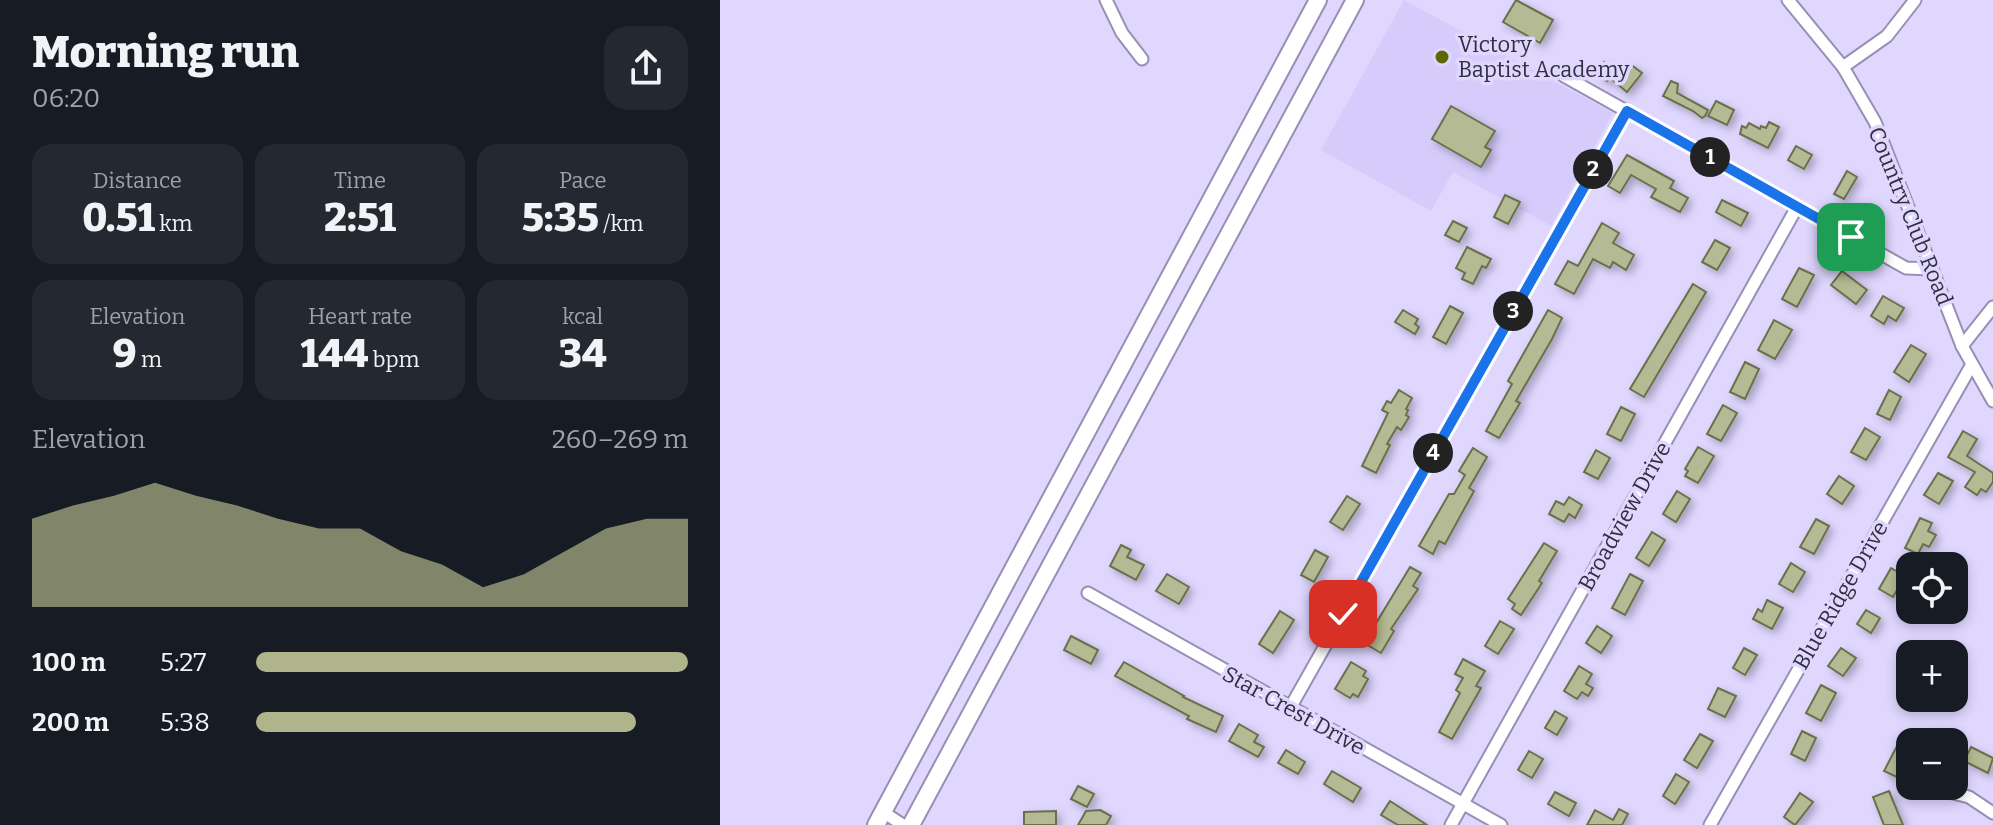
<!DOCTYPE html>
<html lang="en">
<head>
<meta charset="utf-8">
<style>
  :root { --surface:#171b24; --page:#242831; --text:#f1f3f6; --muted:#9ea1a6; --accent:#afb48a }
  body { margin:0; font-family:Bitter,serif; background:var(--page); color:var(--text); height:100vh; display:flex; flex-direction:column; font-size:30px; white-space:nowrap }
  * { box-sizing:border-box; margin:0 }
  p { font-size:26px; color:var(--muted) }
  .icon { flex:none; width:44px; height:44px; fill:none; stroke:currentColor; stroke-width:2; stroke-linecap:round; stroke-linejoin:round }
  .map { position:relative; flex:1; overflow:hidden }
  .sheet { display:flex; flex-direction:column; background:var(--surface); width:720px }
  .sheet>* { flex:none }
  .tools { position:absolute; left:1176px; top:552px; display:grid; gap:16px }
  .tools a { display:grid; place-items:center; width:72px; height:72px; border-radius:16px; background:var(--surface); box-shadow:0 4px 12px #0003; font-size:40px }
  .pin { position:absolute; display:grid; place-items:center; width:68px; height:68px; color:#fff; margin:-34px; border-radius:16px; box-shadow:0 4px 12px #0006 }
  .km { position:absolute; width:40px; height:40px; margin:-20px; border-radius:50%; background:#222; color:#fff; font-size:22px; line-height:40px; text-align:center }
  .round { display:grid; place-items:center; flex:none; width:84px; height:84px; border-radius:24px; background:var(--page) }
  .headline { display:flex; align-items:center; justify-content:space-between; height:136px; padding:0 32px }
  h1 { font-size:44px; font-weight:800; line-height:60px }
  .stats { display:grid; grid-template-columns:repeat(3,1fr); gap:12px; height:136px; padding:8px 32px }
  .stats div { display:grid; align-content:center; border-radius:20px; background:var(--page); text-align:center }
  .stats b { font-size:40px; font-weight:800 }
  .stats small { font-size:22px; font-weight:400 }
  .stats p { font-size:22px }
  .chart { height:224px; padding:16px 32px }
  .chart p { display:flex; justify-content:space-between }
  .chart svg { width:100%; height:144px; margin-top:8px; fill:var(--accent); opacity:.7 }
  ul { padding:0 32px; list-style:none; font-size:26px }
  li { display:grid; grid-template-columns:128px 96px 1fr; align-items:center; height:60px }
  li i { height:20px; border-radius:10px; background:var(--accent) }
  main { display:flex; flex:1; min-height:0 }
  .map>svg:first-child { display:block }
  .built { fill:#d6ccfb }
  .building { fill:#b4ba93; stroke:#6b704b; stroke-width:2; filter:url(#shadow) }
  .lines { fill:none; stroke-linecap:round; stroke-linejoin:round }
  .minor-casing { stroke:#978fb4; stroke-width:15 }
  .highway-casing { stroke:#978fb4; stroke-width:20 }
  .minor { stroke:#fff; stroke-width:11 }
  .highway { stroke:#fff; stroke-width:16 }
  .route-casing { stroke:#fff; stroke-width:16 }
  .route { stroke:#1a73e8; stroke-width:10 }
  .poi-dot { fill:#5e6606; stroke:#e0d7ff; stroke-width:3 }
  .labels { text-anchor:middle; stroke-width:7; stroke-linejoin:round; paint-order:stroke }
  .poi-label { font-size:22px; fill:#312e3d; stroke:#e0d7ff; text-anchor:start }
  .street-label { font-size:22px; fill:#312e3d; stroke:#e0d7ff }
</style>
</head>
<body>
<main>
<section class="sheet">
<div class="headline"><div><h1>Morning run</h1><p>06:20</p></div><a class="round"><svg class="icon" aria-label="share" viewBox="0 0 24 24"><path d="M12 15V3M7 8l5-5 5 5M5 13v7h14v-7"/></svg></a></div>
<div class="stats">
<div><p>Distance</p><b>0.51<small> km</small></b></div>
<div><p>Time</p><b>2:51</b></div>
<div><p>Pace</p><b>5:35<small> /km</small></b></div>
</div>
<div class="stats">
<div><p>Elevation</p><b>9<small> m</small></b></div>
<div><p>Heart rate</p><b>144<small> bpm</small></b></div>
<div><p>kcal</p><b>34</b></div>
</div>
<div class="chart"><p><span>Elevation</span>260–269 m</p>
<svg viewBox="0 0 160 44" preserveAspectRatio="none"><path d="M0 44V17L10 13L20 10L30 6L40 10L50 13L60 17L70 20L80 20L90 27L100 31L110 38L120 34L130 27L140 20L150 17L160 17V44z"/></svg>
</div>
<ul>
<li><b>100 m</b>5:27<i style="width:100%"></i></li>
<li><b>200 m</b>5:38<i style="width:88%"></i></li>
</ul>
</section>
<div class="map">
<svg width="1273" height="825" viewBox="0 0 1273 825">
  <defs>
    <filter id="shadow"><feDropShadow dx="4" dy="4" stdDeviation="4" flood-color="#0004"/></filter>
  </defs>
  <rect width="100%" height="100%" fill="#e0d7ff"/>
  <!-- built -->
  <path class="built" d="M684,0L893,113L831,226L733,172L711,211L601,150Z"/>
  <!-- building -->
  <g class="building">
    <path d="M796,0L833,20L820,43L783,22Z"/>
    <path d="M884,62L901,76L910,64L922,73L907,92L890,78L887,81L877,72Z"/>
    <path d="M951,81L958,84L957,93L988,110L985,116L982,118L973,111L943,96Z"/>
    <path d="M996,101L1014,110L1007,125L988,116Z"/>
    <path d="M731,106L775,131L765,147L771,150L761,167L712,139Z"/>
    <path d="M1049,122L1059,127L1048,148L1020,134L1022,126L1026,128L1029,123L1040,129L1041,126L1046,128Z"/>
    <path d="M1076,146L1092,155L1084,169L1068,160Z"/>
    <path d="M907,155L954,181L950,188L968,198L960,212L931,197L936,189L911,175L900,193L888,186Z"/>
    <path d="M1127,171L1137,177L1124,199L1114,194Z"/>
    <path d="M785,195L800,202L788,224L774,217Z"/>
    <path d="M1002,200L1028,213L1021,226L996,212Z"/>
    <path d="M733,221L747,228L739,242L725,235Z"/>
    <path d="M882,223L899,233L893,243L914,255L906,270L893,262L890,268L873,259L854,294L835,284L848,261L858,266Z"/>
    <path d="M995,240L1010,248L997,270L982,262Z"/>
    <path d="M747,247L771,259L766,268L762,266L753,284L742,279L745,273L736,268Z"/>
    <path d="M1079,268L1094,275L1077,307L1062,299Z"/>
    <path d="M1122,271L1147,290L1136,304L1111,285Z"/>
    <path d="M973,284L986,292L924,397L910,389Z"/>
    <path d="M1163,296L1184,308L1176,321L1168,316L1164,324L1151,316Z"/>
    <path d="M730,306L743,313L726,344L713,337Z"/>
    <path d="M683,310L698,319L695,324L699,327L695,334L675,322Z"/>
    <path d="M828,310L842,318L832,339L796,401L800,403L779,438L766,431L792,384L788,381Z"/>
    <path d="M1054,320L1072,330L1055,359L1038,350Z"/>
    <path d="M1191,345L1206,354L1189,382L1174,372Z"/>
    <path d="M1025,362L1039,369L1025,399L1010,392Z"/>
    <path d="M679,390L692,398L686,409L688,410L686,415L689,417L681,430L677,427L667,444L670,445L656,473L642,466L668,413L662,410L667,401L671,403Z"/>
    <path d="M1169,390L1181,397L1170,420L1157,414Z"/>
    <path d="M1003,405L1017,413L1001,441L987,434Z"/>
    <path d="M901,407L915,414L901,441L887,434Z"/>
    <path d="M1145,428L1160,437L1146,460L1131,452Z"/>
    <path d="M1243,431L1257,439L1247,456L1273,473V482L1266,492L1261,489L1257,495L1245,487L1255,472L1228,457Z"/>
    <path d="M978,447L994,456L978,483L965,476L968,471L965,469Z"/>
    <path d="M753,448L767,457L749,488L754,491L725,544L719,541L713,554L699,546L729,494H734L745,475L739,471Z"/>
    <path d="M876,450L890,458L878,479L864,472Z"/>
    <path d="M1218,473L1233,481L1219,504L1204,495Z"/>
    <path d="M1119,476L1134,486L1122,504L1107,494Z"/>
    <path d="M957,491L970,499L956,522L943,514Z"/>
    <path d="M627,496L640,504L623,530L610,522Z"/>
    <path d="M849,497L862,505L855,518L849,514L844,522L829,514L836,501L844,505Z"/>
    <path d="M1200,518L1212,523L1208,531L1216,535L1209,547L1203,544L1198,554L1185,548Z"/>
    <path d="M1096,519L1109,526L1094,554L1080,547Z"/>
    <path d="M932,532L945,540L929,566L916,558Z"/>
    <path d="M824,543L837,551L819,581L822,583L801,615L792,609L795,604L788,599Z"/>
    <path d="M401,545L411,550L407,557L424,565L416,580L390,566Z"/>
    <path d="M595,550L608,557L594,582L581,575Z"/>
    <path d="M1071,563L1085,572L1073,592L1059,584Z"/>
    <path d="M690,567L701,573L693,586L698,589L671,629L674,631L661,653L644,643Z"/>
    <path d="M1171,568L1185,576L1173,597L1159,589Z"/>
    <path d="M447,574L469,587L459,604L436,591Z"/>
    <path d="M910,574L923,581L905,615L892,608Z"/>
    <path d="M1047,600L1063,608L1052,629L1033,619L1038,609L1042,612Z"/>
    <path d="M1146,610L1160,618L1151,633L1137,624Z"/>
    <path d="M560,611L574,620L553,653L539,644Z"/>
    <path d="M780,621L794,629L778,654L765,646Z"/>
    <path d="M877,626L892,636L881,653L866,643Z"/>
    <path d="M351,636L378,650L371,664L344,650Z"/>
    <path d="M1024,648L1037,655L1025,675L1013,668Z"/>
    <path d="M1121,648L1136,658L1123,676L1108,666Z"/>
    <path d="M743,659L765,671L756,686L761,688L732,739L719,732L740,693L736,690L743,678L735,674Z"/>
    <path d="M404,662L464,696L463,697L503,716L496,732L467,719L469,716L395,676Z"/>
    <path d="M631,662L646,671L643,676L648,679L638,697L633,694L630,698L615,689Z"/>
    <path d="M859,666L872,674L866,684L873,688L868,696L862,692L857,699L844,691Z"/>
    <path d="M1101,685L1116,693L1101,721L1086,713Z"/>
    <path d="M998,688L1016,696L1005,717L988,709Z"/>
    <path d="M835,711L847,718L837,735L825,728Z"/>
    <path d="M519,724L538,735L534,742L544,747L538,757L509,741Z"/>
    <path d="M1231,730L1232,742H1206V731Z"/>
    <path d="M1082,731L1096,738L1085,761L1071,754Z"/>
    <path d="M980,734L993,741L977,768L964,760Z"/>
    <path d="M1177,746L1190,752L1179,778L1164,771Z"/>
    <path d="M1251,747L1273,758L1268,773L1244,761Z"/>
    <path d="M566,750L585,762L578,774L558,763Z"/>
    <path d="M809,751L823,759L812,778L798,770Z"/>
    <path d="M612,771L641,788L633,802L604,784Z"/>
    <path d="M956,774L969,782L955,804L943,796Z"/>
    <path d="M358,786L374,794L367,807L351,799Z"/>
    <path d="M1169,791L1183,825H1164L1153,797Z"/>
    <path d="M835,792L856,803L849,816L828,804Z"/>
    <path d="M1080,793L1093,802L1075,825L1064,817Z"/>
    <path d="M670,801L707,825H678L661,815Z"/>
    <path d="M899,809L908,814L902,825H867L875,810L893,820Z"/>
    <path d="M380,810L391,816L386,825H358L366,811Z"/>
    <path d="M336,811V825H304V812Z"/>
  </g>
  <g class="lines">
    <defs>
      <g id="minor">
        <path d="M386,0L402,33L422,59"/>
        <path d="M1068,0L1123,67L1155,122L1242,346L1273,401"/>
        <path d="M1123,67L1167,36L1195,0"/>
        <path d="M844,76L1186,268L1212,269"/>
        <path d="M1242,346L1273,307"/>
        <path d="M368,593L781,825"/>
        <path d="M570,708L907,111"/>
        <path d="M1221,790L1249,797L1273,813"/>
        <path d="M163,812L183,825"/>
        <path d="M731,825L1077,207"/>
        <path d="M990,825L1251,366"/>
      </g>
      <g id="highway">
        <path d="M156,825L598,0"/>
        <path d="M191,825L635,0"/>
      </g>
    </defs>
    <!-- minor casing -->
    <use href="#minor" class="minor-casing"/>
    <!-- highway casing -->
    <use href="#highway" class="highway-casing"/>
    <!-- minor -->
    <use href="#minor" class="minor"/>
    <!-- highway -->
    <use href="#highway" class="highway"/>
  </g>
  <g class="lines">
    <defs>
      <path id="route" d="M623,614L907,111L1131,237"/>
    </defs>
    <!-- route casing -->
    <use href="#route" class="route-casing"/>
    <!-- route -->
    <use href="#route" class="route"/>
  </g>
  <!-- markers -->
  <circle class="poi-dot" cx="722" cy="57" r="8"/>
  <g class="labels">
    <!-- poi labels -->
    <g class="poi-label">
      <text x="738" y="52">Victory<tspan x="738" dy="25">Baptist Academy</tspan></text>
    </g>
    <!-- street labels -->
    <g class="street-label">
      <text transform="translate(1191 216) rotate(68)" y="8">Country Club Road</text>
      <text transform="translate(904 516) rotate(-61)" y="8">Broadview Drive</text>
      <text transform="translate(1120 595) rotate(-60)" y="8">Blue Ridge Drive</text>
      <text transform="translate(574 710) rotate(29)" y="8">Star Crest Drive</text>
    </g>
  </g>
</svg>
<div class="tools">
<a><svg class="icon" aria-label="locate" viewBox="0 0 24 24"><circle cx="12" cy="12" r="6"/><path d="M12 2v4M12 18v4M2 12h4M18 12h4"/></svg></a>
<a>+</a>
<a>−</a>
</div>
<div class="pin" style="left:1131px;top:237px;background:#1e9e55"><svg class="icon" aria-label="arrive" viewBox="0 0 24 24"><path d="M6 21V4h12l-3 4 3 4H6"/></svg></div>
<div class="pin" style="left:623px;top:614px;background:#d93025"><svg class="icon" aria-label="check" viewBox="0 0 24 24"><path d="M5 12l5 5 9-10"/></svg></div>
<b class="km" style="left:990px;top:157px">1</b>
<b class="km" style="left:873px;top:169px">2</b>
<b class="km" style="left:793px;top:311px">3</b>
<b class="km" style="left:713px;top:453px">4</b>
</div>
</main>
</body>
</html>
